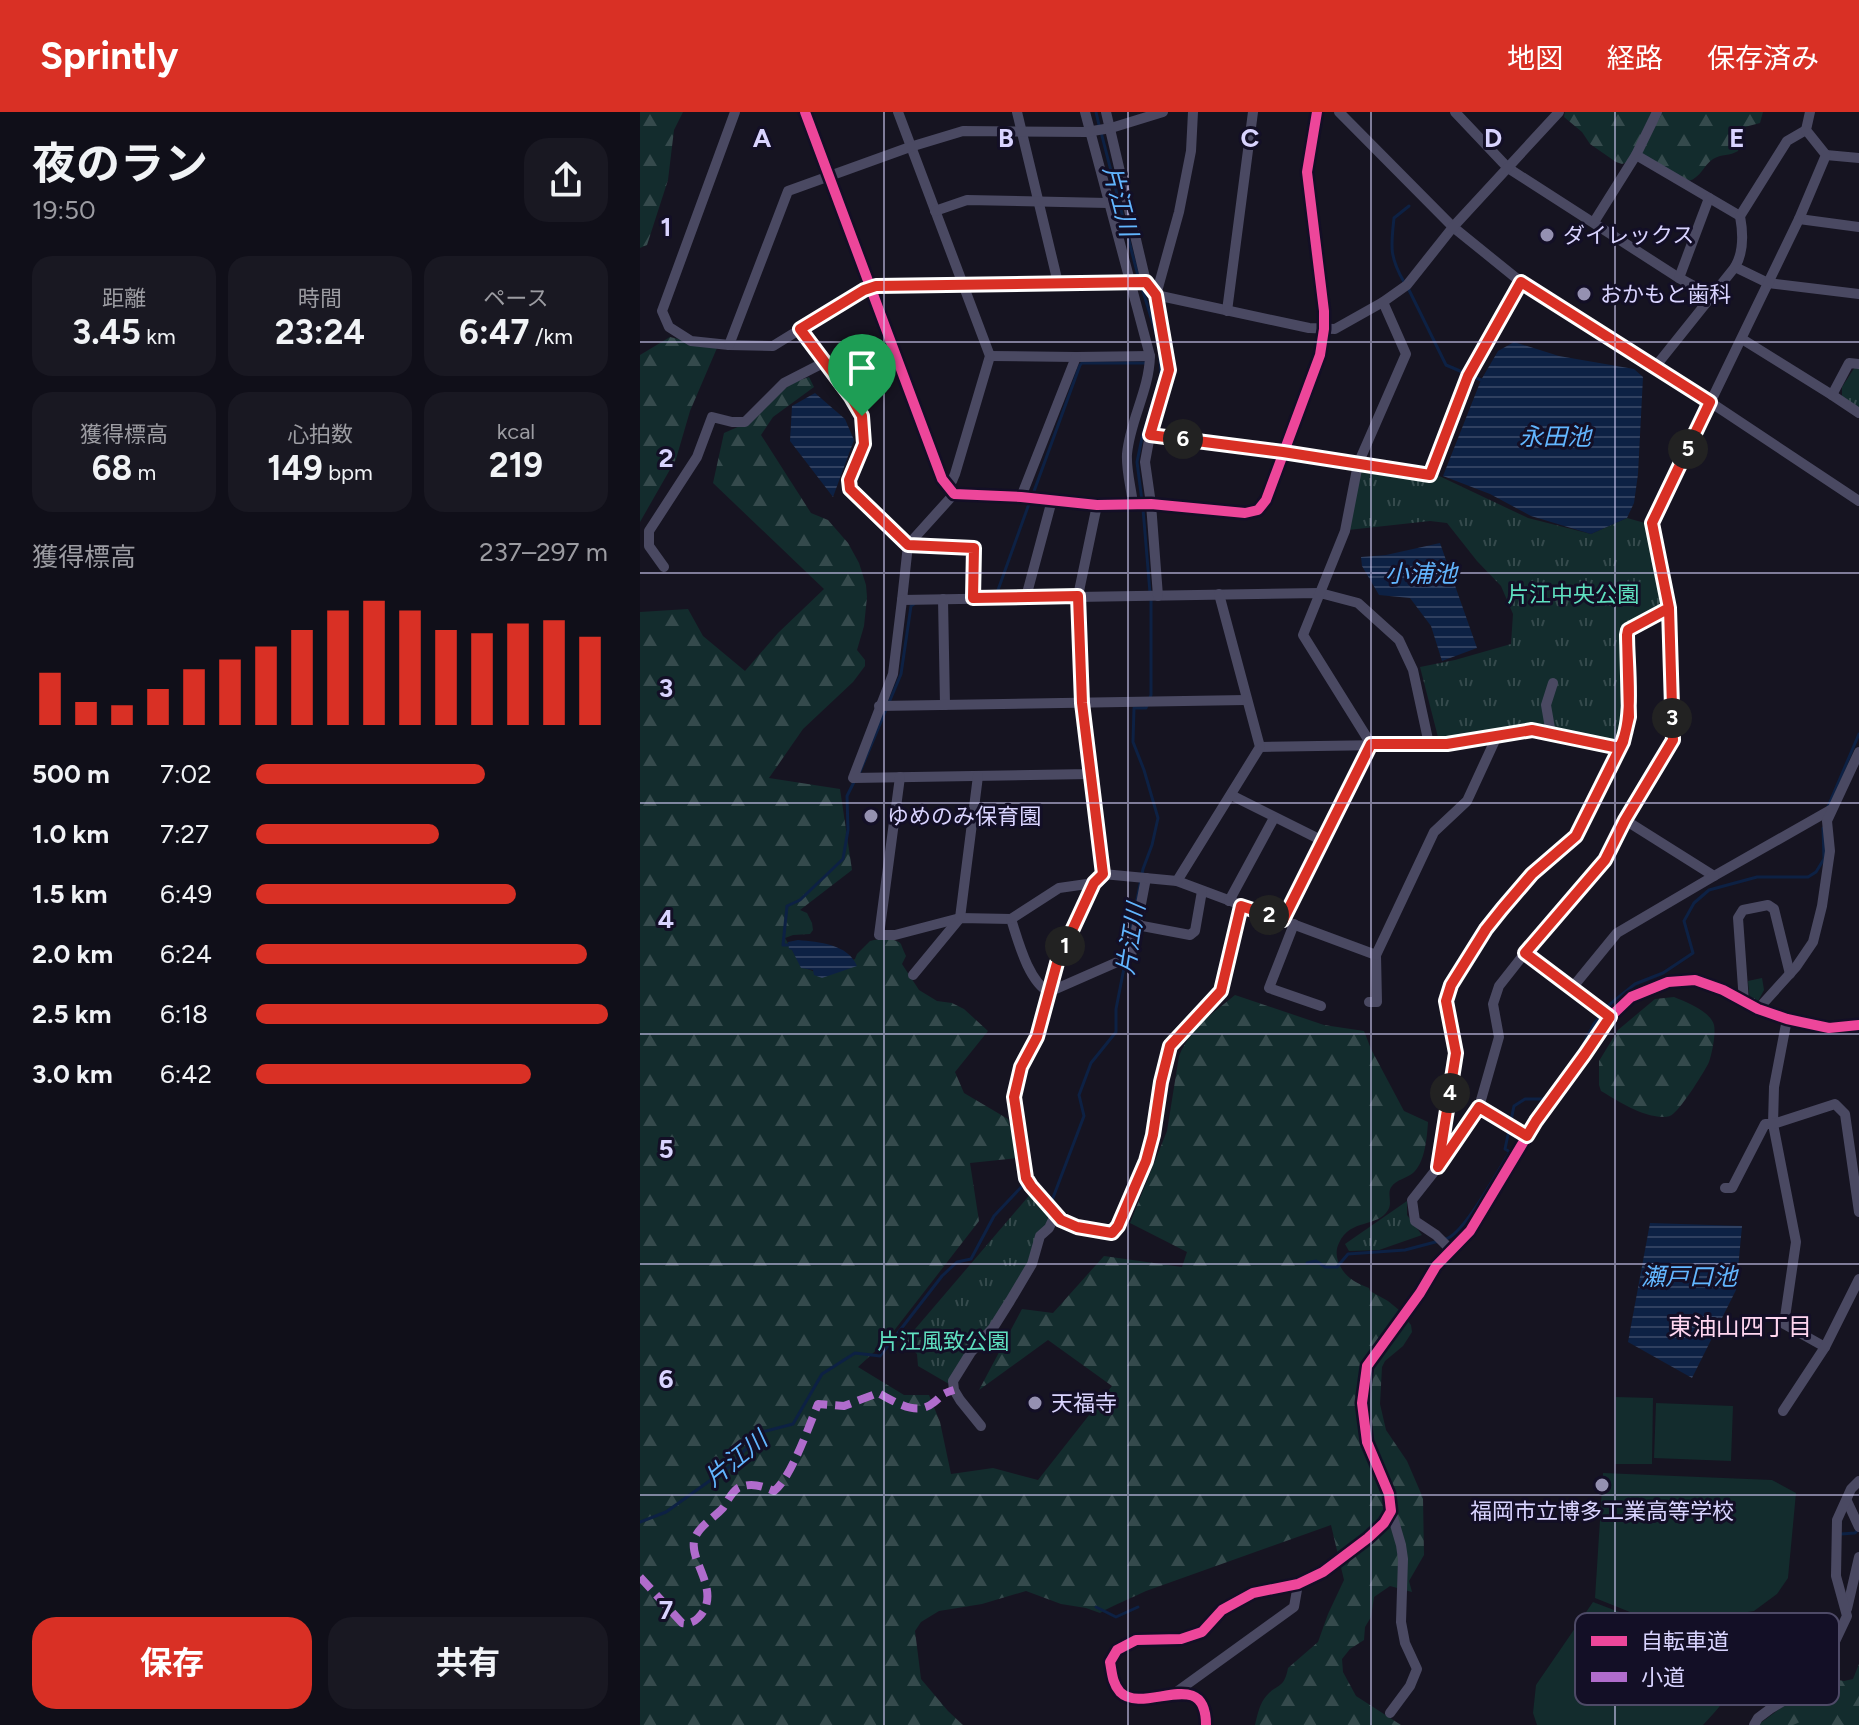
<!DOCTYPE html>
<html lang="ja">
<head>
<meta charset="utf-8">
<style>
  :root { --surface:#100f19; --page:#191822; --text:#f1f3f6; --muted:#9c9ca2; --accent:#d93025 }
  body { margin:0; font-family:Figtree,"Noto Sans JP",sans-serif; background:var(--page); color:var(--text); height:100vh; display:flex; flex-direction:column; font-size:30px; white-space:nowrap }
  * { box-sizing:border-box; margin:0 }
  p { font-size:26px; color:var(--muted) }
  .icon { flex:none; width:44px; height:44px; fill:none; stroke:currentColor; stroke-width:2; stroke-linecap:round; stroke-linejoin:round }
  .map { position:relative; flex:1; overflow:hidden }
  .details { display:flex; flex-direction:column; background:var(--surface); width:640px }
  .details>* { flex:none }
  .pin { position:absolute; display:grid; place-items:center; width:68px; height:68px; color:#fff; margin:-82px -34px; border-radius:50% 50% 50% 0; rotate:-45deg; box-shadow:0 0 8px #0007 }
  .pin .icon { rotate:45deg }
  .km { position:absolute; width:40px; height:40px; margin:-20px; border-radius:50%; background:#222; color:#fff; font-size:22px; line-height:40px; text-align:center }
  .round { display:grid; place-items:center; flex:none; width:84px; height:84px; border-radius:24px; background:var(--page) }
  .summary { display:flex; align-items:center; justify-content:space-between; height:136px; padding:0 32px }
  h1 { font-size:44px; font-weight:700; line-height:60px }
  .figures { display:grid; grid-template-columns:repeat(3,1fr); gap:12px; height:136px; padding:8px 32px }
  .figures div { display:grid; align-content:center; border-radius:20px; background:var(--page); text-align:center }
  .figures b { font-size:34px; font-weight:700 }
  .figures small { font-size:22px; font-weight:400 }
  .figures p { font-size:22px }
  .chart { height:224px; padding:16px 32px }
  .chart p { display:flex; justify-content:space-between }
  .chart svg { width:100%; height:144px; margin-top:8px; stroke:var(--accent); stroke-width:6 }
  .primary-button { display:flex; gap:16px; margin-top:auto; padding:16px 32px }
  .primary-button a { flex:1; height:92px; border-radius:24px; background:var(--accent); color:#fff; font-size:32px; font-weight:700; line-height:92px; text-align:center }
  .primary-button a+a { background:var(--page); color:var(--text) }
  ul { padding:0 32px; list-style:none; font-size:26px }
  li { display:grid; grid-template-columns:128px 96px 1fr; align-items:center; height:60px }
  li i { height:20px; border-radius:10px; background:var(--accent) }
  header { display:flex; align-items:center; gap:48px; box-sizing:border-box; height:112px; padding:0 40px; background:var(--accent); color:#fff }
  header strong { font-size:38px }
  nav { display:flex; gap:44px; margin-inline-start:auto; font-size:28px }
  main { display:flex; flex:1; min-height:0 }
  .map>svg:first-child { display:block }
  .grass { fill:#132c2d }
  .forest { fill:url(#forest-firs) }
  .park { fill:url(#park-tufts) }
  .water { fill:url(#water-rules) }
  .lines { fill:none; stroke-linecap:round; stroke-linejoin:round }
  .stream { stroke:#0d2144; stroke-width:3 }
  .minor { stroke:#4a4962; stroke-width:10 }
  .quiet { stroke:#b06ccc; stroke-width:8; stroke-dasharray:16 8; stroke-linecap:butt }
  .cycleway-casing { stroke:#130f26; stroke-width:15 }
  .cycleway { stroke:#ed469a; stroke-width:10 }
  .route-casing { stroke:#fff; stroke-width:16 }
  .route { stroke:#d93025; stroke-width:10 }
  .grid { fill:none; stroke:#d9d4ff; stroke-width:2; stroke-opacity:0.55 }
  .poi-dot { fill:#9591b1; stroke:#130f26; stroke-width:3 }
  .labels { text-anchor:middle; stroke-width:6; stroke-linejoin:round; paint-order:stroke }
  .poi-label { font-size:22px; fill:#d9d4ff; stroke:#130f26; text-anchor:start }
  .park-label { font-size:22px; fill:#5fe0c0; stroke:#130f26 }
  .water-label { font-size:24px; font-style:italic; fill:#62b6ff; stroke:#130f26 }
  .neighbourhood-label { font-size:24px; fill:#ffd6f0; stroke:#130f26 }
  .key { fill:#130f26; stroke:#4e4a67; stroke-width:2 }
  .key-label { font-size:22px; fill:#d9d4ff }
  .grid-label { font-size:26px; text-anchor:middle; font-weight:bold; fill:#d9d4ff; stroke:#130f26; stroke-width:6; stroke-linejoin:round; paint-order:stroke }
</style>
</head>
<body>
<header>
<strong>Sprintly</strong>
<nav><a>地図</a><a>経路</a><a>保存済み</a></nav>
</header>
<main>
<section class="details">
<div class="summary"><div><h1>夜のラン</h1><p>19:50</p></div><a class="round"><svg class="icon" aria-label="share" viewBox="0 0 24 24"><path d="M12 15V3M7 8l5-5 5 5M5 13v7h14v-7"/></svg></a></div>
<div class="figures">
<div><p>距離</p><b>3.45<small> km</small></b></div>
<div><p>時間</p><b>23:24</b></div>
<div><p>ペース</p><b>6:47<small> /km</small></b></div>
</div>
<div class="figures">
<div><p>獲得標高</p><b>68<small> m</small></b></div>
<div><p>心拍数</p><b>149<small> bpm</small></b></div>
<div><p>kcal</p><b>219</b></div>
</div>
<div class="chart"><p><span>獲得標高</span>237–297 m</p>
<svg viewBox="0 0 160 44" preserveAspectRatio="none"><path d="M5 44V28M15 44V37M25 44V38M35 44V33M45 44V27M55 44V24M65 44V20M75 44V15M85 44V9M95 44V6M105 44V9M115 44V15M125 44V16M135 44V13M145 44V12M155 44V17"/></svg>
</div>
<ul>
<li><b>500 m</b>7:02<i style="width:65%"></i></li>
<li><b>1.0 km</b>7:27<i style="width:52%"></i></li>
<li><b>1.5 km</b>6:49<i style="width:74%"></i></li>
<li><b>2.0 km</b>6:24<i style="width:94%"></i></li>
<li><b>2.5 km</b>6:18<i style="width:100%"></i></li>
<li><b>3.0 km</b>6:42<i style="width:78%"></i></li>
</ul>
<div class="primary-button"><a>保存</a><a>共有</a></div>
</section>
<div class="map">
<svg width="1219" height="1613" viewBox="0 0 1219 1613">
  <defs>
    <pattern id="forest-firs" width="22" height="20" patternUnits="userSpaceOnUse" patternTransform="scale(2)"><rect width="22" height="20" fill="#132c2d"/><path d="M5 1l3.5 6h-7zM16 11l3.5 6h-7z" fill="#354a4c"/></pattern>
    <pattern id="park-tufts" width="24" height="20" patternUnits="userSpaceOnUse" patternTransform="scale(2)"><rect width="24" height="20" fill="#132c2d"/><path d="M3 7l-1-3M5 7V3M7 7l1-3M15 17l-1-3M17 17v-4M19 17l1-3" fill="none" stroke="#354a4c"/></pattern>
    <pattern id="water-rules" width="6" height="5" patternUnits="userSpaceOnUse" patternTransform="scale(2)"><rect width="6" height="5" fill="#0d2144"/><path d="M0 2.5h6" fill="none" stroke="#304060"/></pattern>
  </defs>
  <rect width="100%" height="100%" fill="#161421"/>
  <!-- grass -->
  <g class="grass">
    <path d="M976,1285L1013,1286L1012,1352H975Z"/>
    <path d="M1016,1291L1093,1294L1091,1349L1014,1346Z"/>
    <path d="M963,1361L1132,1368L1156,1381L1148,1466L1137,1482L1114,1499L1025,1514L955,1486Z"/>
    <path d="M953,1490L1077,1537C1083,1540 1089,1543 1093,1548C1107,1568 1076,1599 1063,1613H897L893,1601L896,1573Z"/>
    <path d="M1189,1577H1219V1613H1142Z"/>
  </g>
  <!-- forest -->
  <g class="forest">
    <path d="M0,0H43L34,18L28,68L7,133L0,136Z"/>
    <path d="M925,0H1123L1120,11L1101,16L1098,39C1090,44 1081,42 1073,47C1063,54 1061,65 1049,69L1005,44L982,52L976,50L950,32L942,20L924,5Z"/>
    <path d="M30,225L77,236L50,299L36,347L0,410V243Z"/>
    <path d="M169,265L174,275L133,305L121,323L171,401L188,408L208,431L219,451L226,473L227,485L224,514L217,538L225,548V554L213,570L163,617L129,666L200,677L212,758L160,798L167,801L172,811L173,818L170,822L153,823L145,826L162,855L178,861L215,847L217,842L230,829C238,827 254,825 261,832C261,833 266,844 266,844L262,852L279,878L297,889L312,891L324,897L348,919L315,960L324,981L368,1007L378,1046L330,1051L339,1109L246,1229L218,1255L264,1283H289L300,1310L311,1362L353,1356L398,1368L472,1274L408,1228L339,1278L382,1197L413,1201L464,1144L542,1155L547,1140L490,1111L527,1019L539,944C550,917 573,901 595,883L684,913L724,919L731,937L764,999L788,1010C787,1025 785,1051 773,1061C767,1066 756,1068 752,1074C746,1081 753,1090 748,1098C738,1116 710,1106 699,1131C696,1137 696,1142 698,1149C704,1165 714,1170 729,1176L730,1179L748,1189L759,1198L771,1213L772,1220L763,1234L745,1249L742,1255L740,1292L746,1318L767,1349L783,1386L784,1443L769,1469L772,1480L750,1474L734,1485L731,1505L725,1515L724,1528L710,1537L702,1547L703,1560L716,1584L761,1613H615C617,1605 619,1594 624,1587C635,1571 644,1579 648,1556L678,1530L688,1502L704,1468L691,1413L506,1479C490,1487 475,1492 460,1501L446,1496L421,1492L386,1479L342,1492L299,1499L281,1510L275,1519L281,1567L308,1599L323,1613H0V500L48,497L63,524L105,559L138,521L184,477L73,371L84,321L109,310L143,278L154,270Z"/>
    <path d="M1034,885C1046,890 1070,899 1074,913C1076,922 1072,941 1069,950C1065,959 1042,995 1034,1001C1031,1004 1028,1005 1023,1005C1000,1004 980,990 961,979L959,973V949L978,918L1015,887Z"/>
    <path d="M1219,1552V1601L1211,1600L1197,1582L1194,1584L1196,1593L1195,1599L1204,1613H1187L1179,1598L1167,1607L1153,1613H1118L1169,1575L1180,1563L1190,1560L1193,1567L1204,1569L1213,1567Z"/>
  </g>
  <!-- park -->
  <g class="park">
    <path d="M1215,255H1219V296L1202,285V275Z"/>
    <path d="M725,355L786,367L795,362L888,406L951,422L987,406L1005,411L1023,488L1022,493L988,515L984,604L980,628L973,632L895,611L810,628L798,625L780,555L815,548L871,532L873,502L861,474L837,449L807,411L790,409L708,418L719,363Z"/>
    <path d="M1122,866L1124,878L1117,891L1110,890L1108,869Z"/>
    <path d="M393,1079L413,1102L369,1187L309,1272L278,1254L277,1242L264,1230Z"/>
    <path d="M767,1089V1103L782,1123L739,1138L709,1139L705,1132Z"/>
  </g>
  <!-- water -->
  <g class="water">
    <path d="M874,230L919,244L994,257L1003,265L998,362L994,391L987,406L951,422L891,404L850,382L803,364L841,268L858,239Z"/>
    <path d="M175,281L205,307L214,328L193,385L150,329L152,294Z"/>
    <path d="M800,431L837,536L802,549L791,514L770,486L739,483L722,454L721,445L746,443Z"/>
    <path d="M158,828C179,830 208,832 217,854L182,866L174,863L173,858L161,856L152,838L149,837L148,830Z"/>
    <path d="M1010,1111L1102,1114L1096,1178L1052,1266L988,1230Z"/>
  </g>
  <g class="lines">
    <!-- stream -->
    <g class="stream">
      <path d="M456,0L459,13"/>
      <path d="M461,20L497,160L519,231L521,262L502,326L497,350L502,389"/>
      <path d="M764,170C749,144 751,134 754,106L769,94"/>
      <path d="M768,176L806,253L841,268"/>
      <path d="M393,382L440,253L442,251H506"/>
      <path d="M503,397L510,481"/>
      <path d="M354,482L358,478L390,389"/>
      <path d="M219,662L261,562L271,494L274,492"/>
      <path d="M1187,697L1219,622"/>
      <path d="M148,833H143L147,794L160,788L203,747L208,718L207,684L215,668"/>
      <path d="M486,843L503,757L512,733L518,706L504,658L493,630L494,596H506L511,583V488"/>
      <path d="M936,946L954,912L969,893L995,872L1023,861L1053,841L1044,809L1054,791L1069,778L1117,765H1168L1176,760L1184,747L1183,716"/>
      <path d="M410,1090L411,1091L444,1004L439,983L451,951L476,920V897L485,851"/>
      <path d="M806,1127C825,1121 857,1059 870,1040L865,1037L874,994L885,987H907L909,985"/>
      <path d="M667,1151L676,1149L685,1155H697L708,1142L765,1138L799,1129"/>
      <path d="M0,1410L26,1400L89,1355L122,1320L153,1312L182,1262L215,1241L240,1244L302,1164L317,1150L331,1147L354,1104L386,1070"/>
      <path d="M1201,1422L1215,1421L1219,1417"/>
      <path d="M456,1495L476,1505L498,1495"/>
    </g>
    <!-- minor -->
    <g class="minor">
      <path d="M95,0L22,199L29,215L51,229L89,233L133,234L224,178L236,174L506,170"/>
      <path d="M165,0L302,367L314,382L381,385L457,393L511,392L605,401L618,398L626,388L680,243L684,217V199L667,60L677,0"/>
      <path d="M258,0L350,244L315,362L312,369L305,373"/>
      <path d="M377,0L418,171"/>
      <path d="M445,0L510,244C509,279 490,308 487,342C486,358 491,375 493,392"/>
      <path d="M466,0L506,170L516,183L669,216L695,217L743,190"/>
      <path d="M699,0L813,115L881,170L1070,290L1219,389"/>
      <path d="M815,0L868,56L1039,166L1072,184"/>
      <path d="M996,43L1100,104"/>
      <path d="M1186,43L1219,46"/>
      <path d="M295,99L327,88L468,91"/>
      <path d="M1159,107L1219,115"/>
      <path d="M954,110L996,43L1017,0"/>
      <path d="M1095,155L1128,171L1219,182"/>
      <path d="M1039,166L1069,86"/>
      <path d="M587,199L613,0"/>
      <path d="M160,217L211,285L222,304L224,332L209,368L210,377L268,433L334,436L333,486"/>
      <path d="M1102,227L1192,283L1209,251L1219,252"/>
      <path d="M89,233L148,79L270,35L323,19L446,20L471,16L523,0"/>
      <path d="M350,244L436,245L510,244"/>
      <path d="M1015,255L1095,155C1104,140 1103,120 1100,104L1147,29L1166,18"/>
      <path d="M1192,283L1219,301"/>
      <path d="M510,323L643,340L790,363L828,264L881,170"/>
      <path d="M314,382L268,433L262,488L680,481L718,491L759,528L773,558L789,632"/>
      <path d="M381,385L436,245"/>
      <path d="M24,455L9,434V419L57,345L72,305L92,310H105L144,271L185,250"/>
      <path d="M518,484L511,392L505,350L510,323L529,258L516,183L539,100L551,39L553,0"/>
      <path d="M386,485L412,388"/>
      <path d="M303,487L305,593"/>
      <path d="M262,488L253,562L213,666L450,662L442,591L438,484L457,393"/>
      <path d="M239,594L606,588"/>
      <path d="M911,622L906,593L913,571"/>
      <path d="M620,635L807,632L892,618L979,636L936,724L892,762L862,797L846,817L811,873L806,889L816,941L798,1055"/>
      <path d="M979,636C995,612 987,552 987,523L988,518L1029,496"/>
      <path d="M450,662L463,762L454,771L417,851L397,925L381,955L374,985L386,1066L391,1074L421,1108L437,1115L472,1121L478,1114L506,1049L513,1023L521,970L530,934L581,879L601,794"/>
      <path d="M260,665L239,823H255L320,806L371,807C378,828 388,869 409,880L491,844L506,766"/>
      <path d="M591,683L683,729"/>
      <path d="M985,708L1074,764L1192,697"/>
      <path d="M463,762L537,769L736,843L737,890H729"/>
      <path d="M537,769L620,635L579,482"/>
      <path d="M589,789L634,706"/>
      <path d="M371,807L419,776L454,771"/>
      <path d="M643,808L731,632L663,523L705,419L718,352L766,242L743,190L767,173L813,115L919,0"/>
      <path d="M654,812L629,876L681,894"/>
      <path d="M497,813L550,823L555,819L562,779"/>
      <path d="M736,843L794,720L827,689L857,624"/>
      <path d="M273,863L320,806L338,664"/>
      <path d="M932,876L977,821L1074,764"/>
      <path d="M1104,890L1098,806L1103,798L1128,793L1134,797L1150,862"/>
      <path d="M1118,897L1156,855L1173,830L1182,794L1190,739L1187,709L1219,640"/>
      <path d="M970,905L885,841L965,748L985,708L1033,628L1029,496L1012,411L1159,107L1186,43L1166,18L1170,0"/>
      <path d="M1147,907L1134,975L1133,1012L1156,1130L1144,1212L1185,1235"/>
      <path d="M839,995L887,1024"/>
      <path d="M1085,1076H1092L1125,1012H1133L1195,992L1205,1002L1219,1100"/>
      <path d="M812,1139L796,1123L775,1109L772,1088L798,1055L839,995L859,925L853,892L859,874L885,841"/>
      <path d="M1143,1299L1185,1235L1219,1167"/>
      <path d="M341,1314L320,1288L314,1278L313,1269L331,1240L353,1216L370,1189L392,1152L400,1124L409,1116L416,1101"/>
      <path d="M1207,1389L1219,1415"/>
      <path d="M1207,1497L1219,1445"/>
      <path d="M535,1581L654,1495L658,1472"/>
      <path d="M750,1601L770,1574L777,1557L765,1531L761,1510L763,1447L761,1433L751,1399"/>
      <path d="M566,1613C566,1552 504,1604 480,1580C472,1571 472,1560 470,1550L477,1538L496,1528L541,1527L562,1520L582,1498L613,1481L658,1472L683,1460L728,1426L744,1411L751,1399L749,1382L727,1330L722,1291L727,1254L780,1181L796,1154L830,1119L896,1009L945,942L970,905L991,885L1028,870L1055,868L1083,878L1118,897L1147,907L1189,916L1219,913"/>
      <path d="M1114,1613L1118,1606L1130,1597L1160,1579L1189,1542L1207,1504L1196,1464L1197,1408L1211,1377L1219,1369"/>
    </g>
    <!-- quiet -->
    <path class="quiet" d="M0,1465L42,1511C48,1512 53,1511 58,1506C83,1481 50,1451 54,1429C57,1415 74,1406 83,1396C87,1390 91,1381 98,1376C100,1375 102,1374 104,1374C114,1371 124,1375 134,1379C151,1366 169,1314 178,1292L204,1294L238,1281C254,1289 276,1305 293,1291C304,1283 298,1283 314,1278"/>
    <defs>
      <g id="cycleway">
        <path d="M165,0L302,367L314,382L381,385L457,393L511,392L605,401L618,398L626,388L680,243L684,217V199L667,60L677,0"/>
        <path d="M566,1613C566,1552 504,1604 480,1580C472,1571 472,1560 470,1550L477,1538L496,1528L541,1527L562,1520L582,1498L613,1481L658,1472L683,1460L728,1426L744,1411L751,1399L749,1382L727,1330L722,1291L727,1254L780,1181L796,1154L830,1119L896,1009L945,942L970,905L991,885L1028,870L1055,868L1083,878L1118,897L1147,907L1189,916L1219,913"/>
      </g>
    </defs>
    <!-- cycleway casing -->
    <use href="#cycleway" class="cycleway-casing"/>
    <!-- cycleway -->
    <use href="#cycleway" class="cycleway"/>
  </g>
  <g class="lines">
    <defs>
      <path id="route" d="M222,304L224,332L209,368L210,377L268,433L334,436L333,486L438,484L442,591L463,762L454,771L417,851L397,925L381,955L374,985L386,1066L391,1074L421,1108L437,1115L472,1121L478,1114L506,1049L513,1023L521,970L530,934L581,879L601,794L643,808L731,632H807L892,618L979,636C995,612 987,552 987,523L988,518L1029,496L1033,628L985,708L965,748L885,841L970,905L945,942L896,1009L887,1024L839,995L798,1055L816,941L806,889L811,873L846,817L862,797L892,762L936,724L983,630L989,605L987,523L988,518L1029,496L1012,411L1070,290L881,170L828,264L790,363L643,340L510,323L529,258L516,183L506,170L236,174L224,178L160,217L211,285L222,304"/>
    </defs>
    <!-- route casing -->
    <use href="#route" class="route-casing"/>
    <!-- route -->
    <use href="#route" class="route"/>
  </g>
  <!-- grid -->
  <path class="grid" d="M244,0V1613M488,0V1613M731,0V1613M975,0V1613M0,230H1219M0,461H1219M0,691H1219M0,922H1219M0,1152H1219M0,1383H1219"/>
  <!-- markers -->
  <g class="poi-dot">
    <circle cx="907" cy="123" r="8"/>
    <circle cx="944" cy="182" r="8"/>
    <circle cx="231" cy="704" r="8"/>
    <circle cx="395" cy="1291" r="8"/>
    <circle cx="962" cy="1373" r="8"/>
  </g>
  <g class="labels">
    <!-- poi labels -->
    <g class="poi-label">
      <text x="923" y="131">ダイレックス</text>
      <text x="960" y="190">おかもと歯科</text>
      <text x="247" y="712">ゆめのみ保育園</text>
      <text x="411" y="1299">天福寺</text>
      <text x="962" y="1407" text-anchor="middle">福岡市立博多工業高等学校</text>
    </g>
    <!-- park labels -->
    <g class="park-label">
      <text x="933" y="490">片江中央公園</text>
      <text x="303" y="1237">片江風致公園</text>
    </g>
    <!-- water labels -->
    <g class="water-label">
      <text transform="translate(480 89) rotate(75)" y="8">片江川</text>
      <text x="915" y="333">永田池</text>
      <text x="781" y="470">小浦池</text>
      <text transform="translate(491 827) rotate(-81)" y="8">片江川</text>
      <text x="1049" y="1173">瀬戸口池</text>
      <text transform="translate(96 1347) rotate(-39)" y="8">片江川</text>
    </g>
    <!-- neighbourhood labels -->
    <g class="neighbourhood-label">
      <text x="1100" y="1223">東油山四丁目</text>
    </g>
  </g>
  <!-- legend -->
  <rect x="935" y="1501" width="264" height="92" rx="12" class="key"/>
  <rect x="951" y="1524" width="36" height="10" fill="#ed469a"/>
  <rect x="951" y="1560" width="36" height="10" fill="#b06ccc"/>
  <g class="key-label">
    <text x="1001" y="1537">自転車道</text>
    <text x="1001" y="1573">小道</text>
  </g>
  <g class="grid-label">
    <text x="122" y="35">A</text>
    <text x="366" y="35">B</text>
    <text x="610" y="35">C</text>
    <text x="853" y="35">D</text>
    <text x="1097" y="35">E</text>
    <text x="26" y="124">1</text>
    <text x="26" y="355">2</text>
    <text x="26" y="585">3</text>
    <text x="26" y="816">4</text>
    <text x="26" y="1046">5</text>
    <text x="26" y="1276">6</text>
    <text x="26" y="1507">7</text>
  </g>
</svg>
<div class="pin" style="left:222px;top:304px;background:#1e9e55"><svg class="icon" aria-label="arrive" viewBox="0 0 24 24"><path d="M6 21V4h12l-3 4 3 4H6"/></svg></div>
<b class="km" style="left:425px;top:834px">1</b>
<b class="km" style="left:629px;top:803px">2</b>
<b class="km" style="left:1032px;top:606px">3</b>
<b class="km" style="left:810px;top:981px">4</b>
<b class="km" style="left:1048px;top:337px">5</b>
<b class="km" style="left:543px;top:327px">6</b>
</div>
</main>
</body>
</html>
